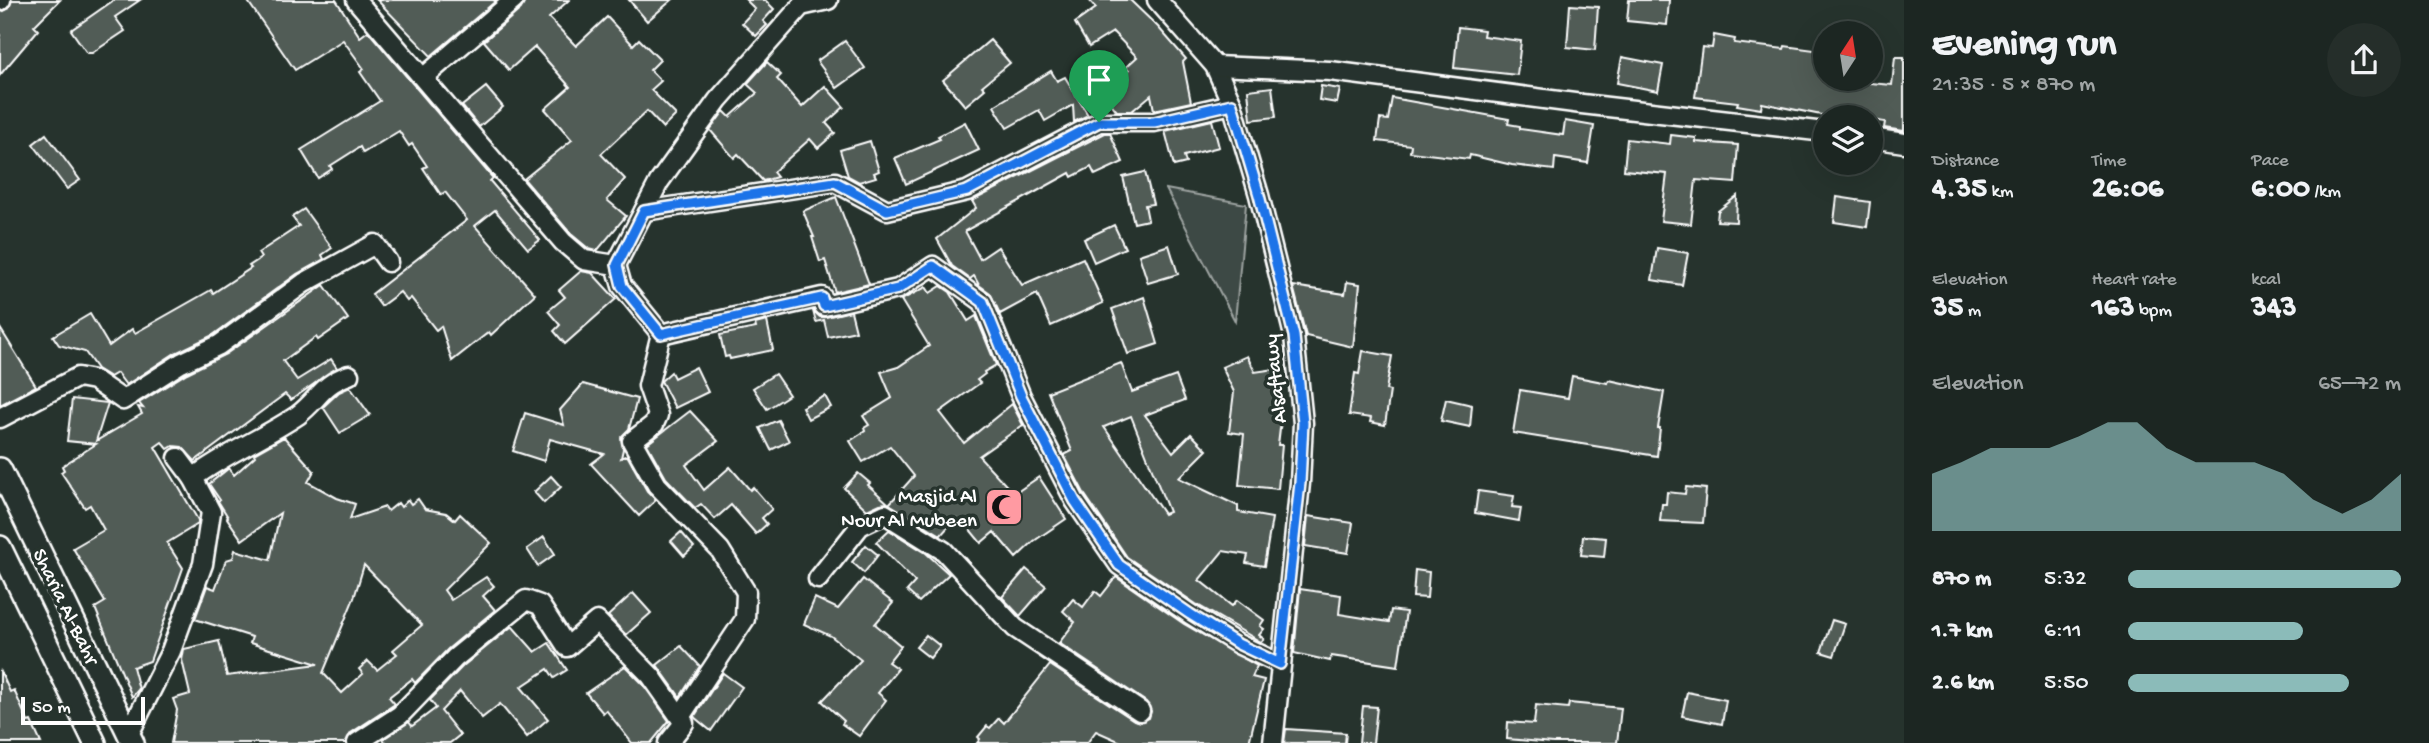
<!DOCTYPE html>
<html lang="en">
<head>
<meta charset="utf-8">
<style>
  :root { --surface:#1c2622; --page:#252e2a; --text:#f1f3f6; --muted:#a0a5a5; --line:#3a4340; --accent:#8bbbb9 }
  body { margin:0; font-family:"Gochi Hand",sans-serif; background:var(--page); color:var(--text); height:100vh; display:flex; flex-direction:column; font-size:26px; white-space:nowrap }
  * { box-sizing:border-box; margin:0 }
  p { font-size:23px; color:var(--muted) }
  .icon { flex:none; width:38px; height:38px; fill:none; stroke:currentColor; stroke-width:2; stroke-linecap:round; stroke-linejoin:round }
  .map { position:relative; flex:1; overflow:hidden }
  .details { display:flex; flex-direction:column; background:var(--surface); width:525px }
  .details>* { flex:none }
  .needle { width:46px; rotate:12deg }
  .tools { position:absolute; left:1813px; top:21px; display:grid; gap:14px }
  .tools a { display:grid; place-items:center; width:70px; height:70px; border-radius:50%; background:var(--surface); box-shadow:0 7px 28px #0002,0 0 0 2px var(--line); font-size:35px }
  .scale { position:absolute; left:21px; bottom:18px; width:124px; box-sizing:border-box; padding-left:7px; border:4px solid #fff; border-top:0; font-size:19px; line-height:24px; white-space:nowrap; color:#fff; -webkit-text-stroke:5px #26332d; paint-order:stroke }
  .pin { position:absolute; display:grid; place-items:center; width:60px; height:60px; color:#fff; margin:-72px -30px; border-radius:50% 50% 50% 0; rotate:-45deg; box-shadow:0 0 7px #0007 }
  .pin .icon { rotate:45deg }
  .round { display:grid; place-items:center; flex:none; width:74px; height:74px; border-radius:37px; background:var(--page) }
  .headline { display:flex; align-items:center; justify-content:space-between; height:119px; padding:0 28px }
  h1 { font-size:38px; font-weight:700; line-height:52px }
  .metrics { display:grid; grid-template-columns:repeat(3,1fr); gap:10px; height:119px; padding:7px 28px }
  .metrics div { display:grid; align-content:center }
  .metrics b { font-size:30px; font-weight:700 }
  .metrics small { font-size:19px; font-weight:400 }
  .metrics p { font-size:19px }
  .chart { height:196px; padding:14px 28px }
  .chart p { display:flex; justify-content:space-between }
  .chart svg { width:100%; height:126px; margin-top:7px; fill:var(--accent); opacity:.7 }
  ul { padding:0 28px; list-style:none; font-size:23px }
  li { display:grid; grid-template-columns:112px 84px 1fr; align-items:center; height:52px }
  li i { height:18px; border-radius:9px; background:var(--accent) }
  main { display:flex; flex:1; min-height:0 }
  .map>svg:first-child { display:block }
  .green { fill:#3e4944; stroke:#9ea4a2; stroke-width:2 }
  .building { fill:#515c57; stroke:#fff; stroke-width:2; fill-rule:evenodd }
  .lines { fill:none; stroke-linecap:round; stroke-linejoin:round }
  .minor-casing { stroke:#fff; stroke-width:23 }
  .major-casing { stroke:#fff; stroke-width:26 }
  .minor { stroke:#26332d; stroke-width:18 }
  .major { stroke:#26332d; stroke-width:21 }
  .route-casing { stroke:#fff; stroke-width:14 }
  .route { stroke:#1a73e8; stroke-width:9 }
  .labels { text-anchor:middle; stroke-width:7; stroke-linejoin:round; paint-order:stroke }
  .street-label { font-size:21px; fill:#fff; stroke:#26332d }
  .poi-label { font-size:21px; fill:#fff; stroke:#26332d; text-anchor:end }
</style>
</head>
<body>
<main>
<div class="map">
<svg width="1904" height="743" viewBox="0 0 1904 743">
  <rect width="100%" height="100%" fill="#26332d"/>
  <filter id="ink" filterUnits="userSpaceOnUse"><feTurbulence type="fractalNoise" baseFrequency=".0143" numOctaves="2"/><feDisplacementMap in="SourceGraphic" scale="14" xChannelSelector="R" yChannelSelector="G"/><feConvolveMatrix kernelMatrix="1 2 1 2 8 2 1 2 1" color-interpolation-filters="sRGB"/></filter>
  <g filter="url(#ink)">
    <!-- green -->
    <path class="green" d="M1166,189L1246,204L1235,321Z"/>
    <!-- building -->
    <g class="building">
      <path d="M12,0H60L34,26L38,30L0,75V12L8,9Z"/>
      <path d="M114,0H140L115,17L125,31L92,53H87L71,30Z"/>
      <path d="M247,0H336L360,37L368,31L491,176L493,178L490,181L540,240L528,249L495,210L475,226L535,294L491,335L489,332L452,361L441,326L436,330L411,298L407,301L400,292L381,306L372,294L467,220L445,192L441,195L423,168L427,166L412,144L409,146L399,131L363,153L360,147L330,166L332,169L318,178L301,150L380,101L360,72L364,69L343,40L295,70Z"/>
      <path d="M377,0H497L431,56Z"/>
      <path d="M525,0H569L549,18L576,46L607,17L633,45L639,39L660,60L650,70L661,81L651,90L676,115L663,128L647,111L601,154L625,179L607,200L626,216L597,251L589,249L571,234L524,179L572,140L545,109L570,87L535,47L509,70L484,41L521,9Z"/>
      <path d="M629,0H672L647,21Z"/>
      <path d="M746,0H765L774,9L763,21L767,25L756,36L742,23L755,9Z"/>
      <path d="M1089,0H1130L1158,27L1186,59L1183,62L1191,102L1154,110L1151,95L1132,111H1117L1102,92L1129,70L1126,67L1137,57L1113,32L1089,47L1075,23L1096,8Z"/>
      <path d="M1629,0H1669L1667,25L1627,21Z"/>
      <path d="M1570,5L1598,7L1595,50L1567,47Z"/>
      <path d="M1458,27L1484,30L1483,36L1521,41L1517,75L1454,68Z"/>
      <path d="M1714,35L1735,39L1734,43L1784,49L1785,46L1822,51L1820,75L1825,76V79L1892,85L1895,57H1904V131L1884,128L1885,122L1871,120V117H1831L1762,103L1761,109L1737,105L1738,102L1695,97L1702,47L1712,48Z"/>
      <path d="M990,40L1010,63L982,86L985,89L965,106L943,80Z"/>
      <path d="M845,41L865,68L837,88L817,61Z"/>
      <path d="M1622,57L1663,65L1658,91L1617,83Z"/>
      <path d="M767,62L781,75L777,79L802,107L825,86L844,107L826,123L835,133L818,148L810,139L773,172L777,177L763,181L738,154L734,158L710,130L724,111L730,117L757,93L747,84Z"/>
      <path d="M1051,71L1057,81L1065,77L1088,115L1074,122L1073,105L1045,121L1039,110L1007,128L994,106Z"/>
      <path d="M1321,86L1340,89L1337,103L1319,100Z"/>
      <path d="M486,87L503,107L479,127L462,106Z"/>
      <path d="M1272,87L1276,117L1251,120L1248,90Z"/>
      <path d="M1392,98L1509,119L1508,124L1520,126V129L1563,135L1565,121L1594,126L1588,163L1555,158L1554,170L1512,165L1470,155L1469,159L1410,152L1411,145L1377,141L1380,119L1388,120Z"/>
      <path d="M1212,120L1219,147L1184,156L1186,163L1174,166L1165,131Z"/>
      <path d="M965,122L979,150L906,184L895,158L940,139L938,136Z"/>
      <path d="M1105,133H1110L1123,162L1095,175L1091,167L1072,177L1070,173L965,231L980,259L998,247L1022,285L1083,258L1103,303L1051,326L1037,294L1000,314L990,293L979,285L974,276L970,279L952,266L937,239L976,208L972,201Z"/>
      <path d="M46,134L80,180L67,189L33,144Z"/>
      <path d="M1671,135L1696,138V142L1738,145L1735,183L1696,180L1691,224L1661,221L1667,174L1624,170L1627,139L1670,144Z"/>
      <path d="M870,141L879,171L874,173L876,177L859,182L848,176L840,150Z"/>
      <path d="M1145,172L1153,204L1145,205L1148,220L1134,223L1123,177Z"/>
      <path d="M1737,196L1736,222L1717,221L1718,211Z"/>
      <path d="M836,197L869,284L835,292L825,260L820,262L812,237H814L803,211Z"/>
      <path d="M1837,197L1870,202L1867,227L1834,222Z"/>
      <path d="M304,209L332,248L322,255L324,259L297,274L213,335L175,353L126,385L117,373L110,377L97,369L85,352L59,345L53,336L90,314L109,346L132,329L135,333L211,290L213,293L251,268L249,266L261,258L258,253L299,226L292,217Z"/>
      <path d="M1114,225L1125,248L1094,262L1084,239Z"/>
      <path d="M1169,245L1178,274L1148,283L1139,255Z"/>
      <path d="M1657,248L1688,253L1682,285L1652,280Z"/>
      <path d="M581,271L592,273L616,299L565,344L554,331L560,325L548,311L565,297L559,290Z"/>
      <path d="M1347,282L1360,284L1353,347L1306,336L1293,286L1345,294Z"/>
      <path d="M324,285L348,319L318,340L316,337L283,361L297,380L331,359L337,368L291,400L285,394L195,461L182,447L173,446L168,449L162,442L155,447L198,520V524L167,543L183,568L150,661L133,667L139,689L132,697L95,608L105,602L73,548L104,530L90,505L85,508L61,472L64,470L62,466L96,444L67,441L72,399L108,403L96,441L142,414L138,407L143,408L139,403L187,373L226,354Z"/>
      <path d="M941,286L950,292L968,321L976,316L996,365L984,372L985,374L977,380L980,383L940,412L964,443L1012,404L1023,425L979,456L1014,494L1039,477L1066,519L1034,541L1016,558L994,532L981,543L963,521L960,523L956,518L941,535L889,504L914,476L890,446L863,462L850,441L865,431L864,428L869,425L863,416L892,398L881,372L898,367L929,346L901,300L926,287L930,293Z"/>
      <path d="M1144,297L1158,344L1128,354L1112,309Z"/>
      <path d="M813,311L820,317H826L851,311L856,331L828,337L824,320L816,322Z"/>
      <path d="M767,321L773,350L730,359L729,356L725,357L720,335L756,328L755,324Z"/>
      <path d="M0,328L36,386L0,405Z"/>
      <path d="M1363,351L1392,356L1386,390L1390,391L1385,425L1370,422L1371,418L1349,415L1355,373L1359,374Z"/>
      <path d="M1247,356L1255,372L1281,368L1276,411L1282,412L1278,445H1282L1278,489L1239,485L1244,434L1229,432L1234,392L1222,367Z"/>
      <path d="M1121,363L1132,392L1176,376L1185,400L1145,415L1173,452L1191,434L1207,450L1179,478L1238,506V512L1272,518L1264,566L1246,563L1248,555L1223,551L1199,580L1232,606L1237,600L1264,620L1260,626L1264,629L1259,635L1264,639L1261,642L1196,604L1127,557L1085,495L1064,455L1072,451L1048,392ZM1131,416L1169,512L1164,514L1104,427Z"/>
      <path d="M696,367L708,392L675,408L661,381L671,372L674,378Z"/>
      <path d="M775,374L789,395L767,409L753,388Z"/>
      <path d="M1572,376L1608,383L1609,380L1664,392L1658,428H1660L1657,456L1513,433L1520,390L1568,398Z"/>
      <path d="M583,384L637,399L629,429L621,437L623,449L621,458L627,455L647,491L656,500L639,516L591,464L604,454L550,439L544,461L513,451L525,413L564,425L560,410Z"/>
      <path d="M350,387L370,415L340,433L323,407L339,392Z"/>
      <path d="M825,396L831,407L808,419L802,407Z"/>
      <path d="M1446,399L1472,405L1470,427L1441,421Z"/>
      <path d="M690,411L718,441L686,465L704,490L730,467L750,490L753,487L772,509L762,518L767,524L756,534L731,505L715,519L701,504L695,508L666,478L647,444Z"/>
      <path d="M778,420L789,441L771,450L760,428Z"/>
      <path d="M284,437L314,471L308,482L337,498L355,504L350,519L385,507L388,511L398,503L401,507L408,500L411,504L418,499L425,509L446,513L455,520L460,514L491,543L444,590L451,600L486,577L494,586L483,596L495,610L448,649L415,683L412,679L389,697L395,704L351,733L346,743H171L177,710L173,699L190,694L182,660L184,649L219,641L227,676L318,664L250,643L252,637L195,619L207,586L215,589L226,560L233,558L235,550L270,560L280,513L242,540L227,518L228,517L218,501L220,500L209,484L229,468L234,475L255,456L254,454ZM364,565L422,625L393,650L397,654L377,670L368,661L359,669L363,674L342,693L323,673L354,598Z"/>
      <path d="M858,473L870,483L868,485L888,503L880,504L867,510L844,488Z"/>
      <path d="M551,476L561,487L544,503L534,492Z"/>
      <path d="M1686,487L1706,489L1703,523L1660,521L1662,504H1666L1667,492L1685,494Z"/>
      <path d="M1478,491L1514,496L1512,507L1521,508L1519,521L1475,513Z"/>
      <path d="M1308,516L1353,523L1348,553L1305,546Z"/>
      <path d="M889,530L926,553L949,574L919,602L907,591L915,582L876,542Z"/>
      <path d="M681,532L694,547L684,556L671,541Z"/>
      <path d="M1583,536L1606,538L1604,557L1581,555Z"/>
      <path d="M544,537L555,554L538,566L527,549Z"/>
      <path d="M866,545L878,555L864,573L852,562Z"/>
      <path d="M1026,569L1046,586L1020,616L1002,597Z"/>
      <path d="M1415,570L1429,572L1427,598L1413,597Z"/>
      <path d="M1116,577L1184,624L1257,666L1252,677L1264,680L1249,743H1123L1096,731L1087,743H977L980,739L978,737L987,726L990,728L999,718L1004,723L1050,665L1134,720L1140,722L1149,718L1151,711L1146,702L1059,643L1075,622L1063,611L1073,599L1083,607L1095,591L1101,596Z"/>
      <path d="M863,579L893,603L875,624L901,646L888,662L898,669L878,693L886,700L859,736L842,724L844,721L822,701L861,660L831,636L804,624L815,598L838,609Z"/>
      <path d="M1300,589L1341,595L1339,614L1389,622L1391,610L1406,612L1398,666L1331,656L1330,661L1294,653Z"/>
      <path d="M633,593L651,613L626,635L608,616Z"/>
      <path d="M1832,620L1845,624L1834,656L1821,652Z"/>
      <path d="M511,627H513L535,652L549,643L567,670L554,678L548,669L521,687L548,719L527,737L500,704L482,718L460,691L441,711L460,735L450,743H386L383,739L409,722L412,726L436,708L430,700L463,666Z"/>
      <path d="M926,635L940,646L930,658L916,647Z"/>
      <path d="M681,646L700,666L680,697L657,665Z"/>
      <path d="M625,666L642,683L669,721L651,743H632L606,710L603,713L586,693Z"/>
      <path d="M0,670L10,692L14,690L28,722L31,721L41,743H0Z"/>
      <path d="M723,673L742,687L711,731L694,717Z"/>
      <path d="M1687,692L1726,700L1722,724L1682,716Z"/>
      <path d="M1569,703L1621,708L1617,743H1553L1507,739L1508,722L1534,724L1536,705L1568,708Z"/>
      <path d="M1363,706L1377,707L1373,743H1359Z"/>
      <path d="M1286,729L1346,733L1345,743H1284Z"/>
    </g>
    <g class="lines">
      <defs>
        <g id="minor">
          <path d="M356,0L563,242L584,260L616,265L622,286L661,334L822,297L824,306L898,289L933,266L983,302L1021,396L1075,501L1119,565L1190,614L1238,644L1280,664"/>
          <path d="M1157,0L1215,66L1232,104L1259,195L1294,336L1303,423L1300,483L1273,743"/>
          <path d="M0,1L1,0"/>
          <path d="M1215,66L1330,71L1582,104L1825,132"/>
          <path d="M424,77L514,0"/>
          <path d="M1871,138L1904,143"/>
          <path d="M644,211L835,182L887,210L967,191L1099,122H1154L1232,104"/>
          <path d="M616,265L659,182L718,100L801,6L828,0"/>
          <path d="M661,334L648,386L658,415L654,424L632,441L657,485L720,550L746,592L745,619L680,717"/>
          <path d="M0,418L78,377L94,380L123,400L181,363L219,345L304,283L375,244L388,262"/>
          <path d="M178,458L193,478"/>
          <path d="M818,579L860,526L885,514L944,551L1015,628L1140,711"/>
          <path d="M129,734L171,651L203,564L211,512L193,478C226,453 264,438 298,415C319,399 322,384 349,375"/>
          <path d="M357,743L400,715L455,658L526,600L540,605L567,647L597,621L651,676L684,723L668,743"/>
        </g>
        <g id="major">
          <path d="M0,469L133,743"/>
          <path d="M0,547L95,743"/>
        </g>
      </defs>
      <!-- minor casing -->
      <use href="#minor" class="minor-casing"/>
      <!-- major casing -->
      <use href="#major" class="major-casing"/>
      <!-- minor -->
      <use href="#minor" class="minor"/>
      <!-- major -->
      <use href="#major" class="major"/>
    </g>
  </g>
  <g class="lines" filter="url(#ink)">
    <defs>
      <path id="route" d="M1232,104L1259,195L1294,336L1303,423L1300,483L1280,664L1238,644L1190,614L1119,565L1075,501L1021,396L983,302L933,266L898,289L824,306L822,298L661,334L622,286L617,265L644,211L835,182L887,210L967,191L1099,122H1154Z"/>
    </defs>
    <!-- route casing -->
    <use href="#route" class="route-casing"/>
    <!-- route -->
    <use href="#route" class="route"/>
  </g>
  <!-- icons -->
  <defs>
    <symbol id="mosque-square" viewBox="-11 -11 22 22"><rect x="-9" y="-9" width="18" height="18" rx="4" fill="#ff9aa2" stroke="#26332d"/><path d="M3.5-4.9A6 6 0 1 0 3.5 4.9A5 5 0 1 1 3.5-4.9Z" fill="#111"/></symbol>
  </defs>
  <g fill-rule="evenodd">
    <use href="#mosque-square" x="982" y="485" width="44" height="44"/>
  </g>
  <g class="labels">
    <!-- street labels -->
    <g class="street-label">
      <text transform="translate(1274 379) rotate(-96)" y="7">Alsaftawy</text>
      <text transform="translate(67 606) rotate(64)" y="7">Sharia Al-Bahr</text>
    </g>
    <!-- poi labels -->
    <g class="poi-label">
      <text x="977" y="502">Masjid Al<tspan x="977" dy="24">Nour Al Mubeen</tspan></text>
    </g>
  </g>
</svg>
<div class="tools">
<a><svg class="needle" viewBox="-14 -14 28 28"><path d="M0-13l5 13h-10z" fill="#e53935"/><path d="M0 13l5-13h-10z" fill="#a0a5a5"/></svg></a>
<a><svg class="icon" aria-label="layers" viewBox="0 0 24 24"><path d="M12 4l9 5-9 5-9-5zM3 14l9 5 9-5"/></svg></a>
</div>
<div class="scale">50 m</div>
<div class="pin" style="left:1099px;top:122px;background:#1e9e55"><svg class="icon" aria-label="arrive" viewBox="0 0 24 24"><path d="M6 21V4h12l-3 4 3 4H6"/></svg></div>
</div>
<section class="details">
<div class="headline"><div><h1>Evening run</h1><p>21:35 · 5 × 870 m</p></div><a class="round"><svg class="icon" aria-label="share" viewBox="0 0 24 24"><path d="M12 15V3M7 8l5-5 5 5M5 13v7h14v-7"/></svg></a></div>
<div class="metrics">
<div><p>Distance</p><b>4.35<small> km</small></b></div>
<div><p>Time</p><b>26:06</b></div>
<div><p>Pace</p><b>6:00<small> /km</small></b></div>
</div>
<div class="metrics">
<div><p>Elevation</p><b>35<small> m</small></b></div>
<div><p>Heart rate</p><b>163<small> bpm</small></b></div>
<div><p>kcal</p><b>343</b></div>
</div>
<div class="chart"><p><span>Elevation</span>65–72 m</p>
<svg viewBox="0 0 160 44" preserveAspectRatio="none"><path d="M0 44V24L10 20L20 15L30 15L40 15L50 11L60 6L70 6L80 15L90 20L100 20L110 20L120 24L130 33L140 38L150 33L160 24V44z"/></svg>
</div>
<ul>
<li><b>870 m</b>5:32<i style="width:100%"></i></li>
<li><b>1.7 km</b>6:11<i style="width:64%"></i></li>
<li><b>2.6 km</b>5:50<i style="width:81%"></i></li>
</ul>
</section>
</main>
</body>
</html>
